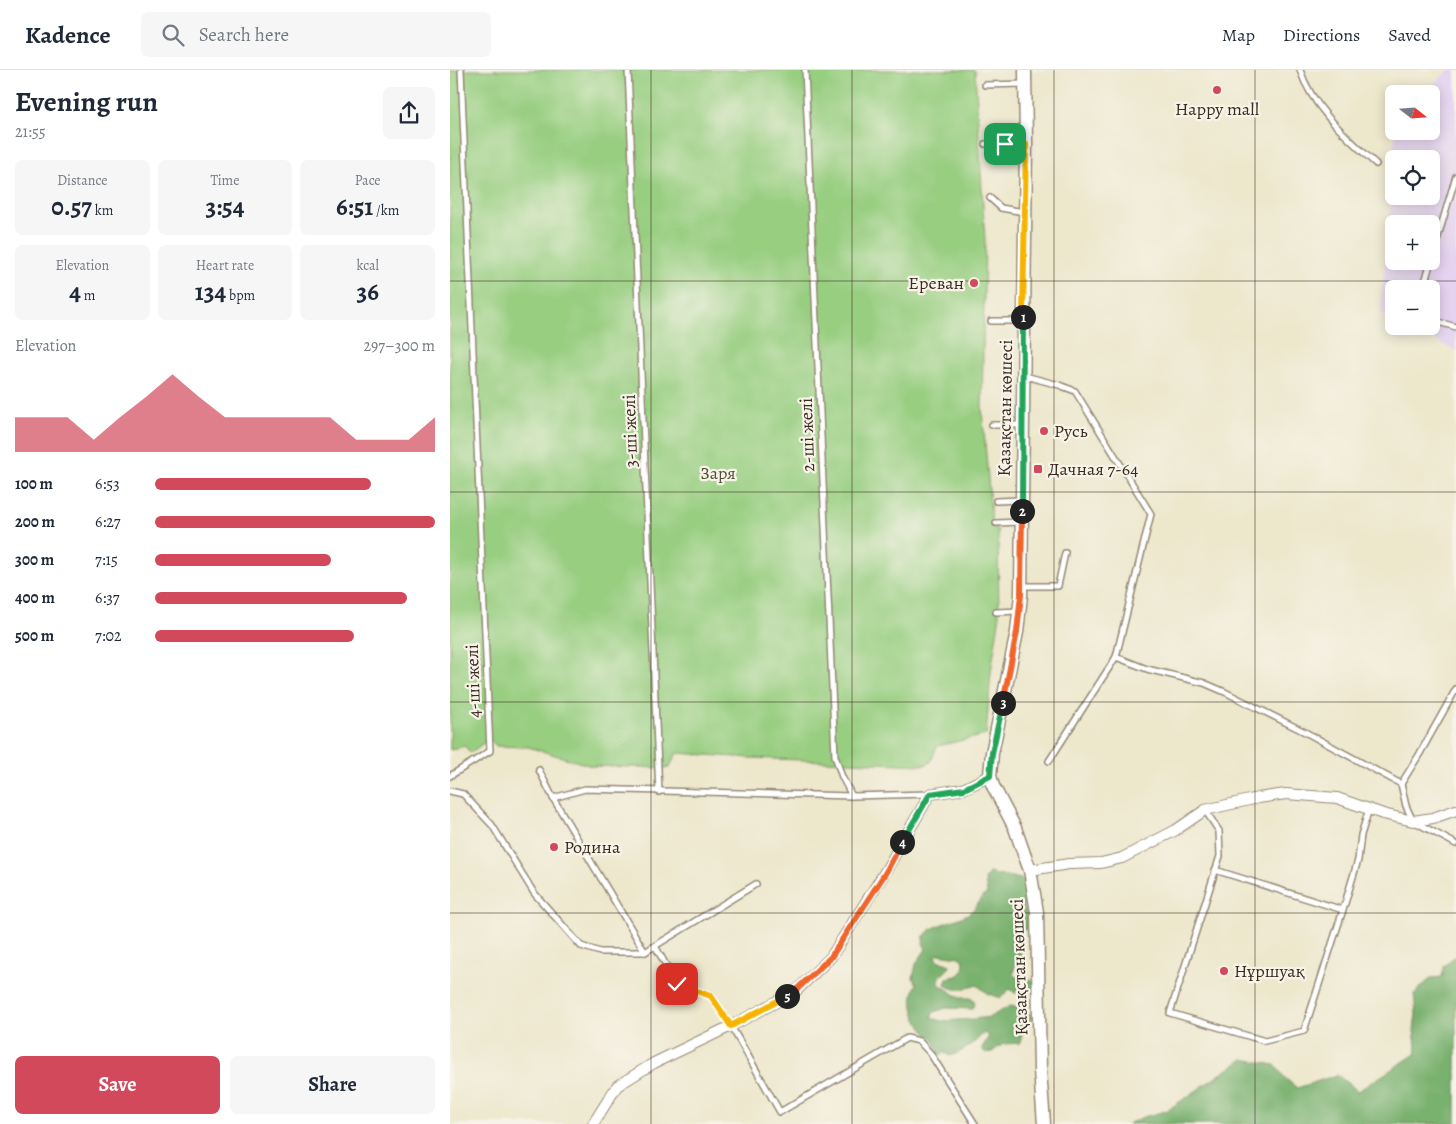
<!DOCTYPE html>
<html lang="en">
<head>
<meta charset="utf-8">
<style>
  :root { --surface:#fff; --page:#f6f6f7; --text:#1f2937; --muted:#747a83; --line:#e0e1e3; --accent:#d1495b }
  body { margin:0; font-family:Alegreya,serif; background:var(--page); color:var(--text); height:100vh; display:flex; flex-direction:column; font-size:19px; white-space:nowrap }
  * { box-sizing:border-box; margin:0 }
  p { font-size:16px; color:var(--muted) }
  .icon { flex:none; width:28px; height:28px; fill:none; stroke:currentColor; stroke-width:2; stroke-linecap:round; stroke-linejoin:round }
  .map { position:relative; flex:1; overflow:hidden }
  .side { display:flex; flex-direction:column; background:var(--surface); width:450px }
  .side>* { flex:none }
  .needle { width:32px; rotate:107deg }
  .fabs { position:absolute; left:935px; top:15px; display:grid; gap:10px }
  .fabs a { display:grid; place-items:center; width:55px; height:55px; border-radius:8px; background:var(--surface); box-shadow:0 2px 12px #0003; font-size:25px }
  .pin { position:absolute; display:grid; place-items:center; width:42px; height:42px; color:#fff; margin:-21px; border-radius:10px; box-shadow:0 2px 8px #0006 }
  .km { position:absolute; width:25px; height:25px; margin:-12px; border-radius:50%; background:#222; color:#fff; font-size:14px; line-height:25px; text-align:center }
  .round { display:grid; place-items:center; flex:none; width:52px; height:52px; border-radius:8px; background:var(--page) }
  .overview { display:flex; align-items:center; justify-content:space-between; height:85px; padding:0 15px }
  h1 { font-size:28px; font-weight:600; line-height:38px }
  .metrics { display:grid; grid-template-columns:repeat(3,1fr); gap:8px; height:85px; padding:5px 15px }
  .metrics div { display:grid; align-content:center; border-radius:8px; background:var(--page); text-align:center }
  .metrics b { font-size:25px; font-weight:600 }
  .metrics small { font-size:14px; font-weight:400 }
  .metrics p { font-size:14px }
  .chart { height:140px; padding:10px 15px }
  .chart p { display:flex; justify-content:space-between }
  .chart svg { width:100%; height:90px; margin-top:5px; fill:var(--accent); opacity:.7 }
  .action { display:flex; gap:10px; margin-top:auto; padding:10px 15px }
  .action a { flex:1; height:58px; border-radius:8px; background:var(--accent); color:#fff; font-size:20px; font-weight:600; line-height:58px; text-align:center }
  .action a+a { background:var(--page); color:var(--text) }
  ul { padding:0 15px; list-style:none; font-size:16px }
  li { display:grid; grid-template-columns:80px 60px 1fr; align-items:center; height:38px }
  li i { height:12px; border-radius:6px; background:var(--accent) }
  header { display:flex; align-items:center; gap:30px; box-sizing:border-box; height:70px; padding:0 25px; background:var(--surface); border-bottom:1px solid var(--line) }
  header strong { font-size:24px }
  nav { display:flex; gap:28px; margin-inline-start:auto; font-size:18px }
  .search { width:350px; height:45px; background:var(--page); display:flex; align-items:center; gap:12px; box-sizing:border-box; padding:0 18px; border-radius:8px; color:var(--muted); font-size:19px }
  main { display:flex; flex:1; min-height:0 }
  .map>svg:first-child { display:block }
  .built { fill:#e5d3f1; fill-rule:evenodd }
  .green { fill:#97ce80; stroke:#697c4f }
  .forest { fill:#79b16e; stroke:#5a6e46 }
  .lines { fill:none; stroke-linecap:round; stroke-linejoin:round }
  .service-casing { stroke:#948875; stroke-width:8 }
  .minor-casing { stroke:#948875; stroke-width:12 }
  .tertiary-casing { stroke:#948875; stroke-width:15 }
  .service { stroke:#fff; stroke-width:5 }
  .minor { stroke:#fff; stroke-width:10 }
  .tertiary { stroke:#fff; stroke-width:12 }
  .split-1-casing { stroke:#fff; stroke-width:10 }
  .split-2-casing { stroke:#fff; stroke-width:10 }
  .split-3-casing { stroke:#fff; stroke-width:10 }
  .split-4-casing { stroke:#fff; stroke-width:10 }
  .split-5-casing { stroke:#fff; stroke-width:10 }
  .split-6-casing { stroke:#fff; stroke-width:10 }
  .split-1 { stroke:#f5b400; stroke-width:6 }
  .split-2 { stroke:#22a559; stroke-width:6 }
  .split-3 { stroke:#f0652b; stroke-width:6 }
  .split-4 { stroke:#22a559; stroke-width:6 }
  .split-5 { stroke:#f0652b; stroke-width:6 }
  .split-6 { stroke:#f5b400; stroke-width:6 }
  .grid { fill:none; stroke:#3b2a1e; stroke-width:1; stroke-opacity:0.55 }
  .poi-dot { fill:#d1495b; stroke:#f7f3e8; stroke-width:2 }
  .labels { text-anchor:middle; stroke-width:4.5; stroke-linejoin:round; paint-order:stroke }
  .poi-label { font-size:18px; fill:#3b2a1e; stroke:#f7f3e8; text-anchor:start }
  .street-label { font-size:18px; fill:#3b2a1e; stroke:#f7f3e8 }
  .park-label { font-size:18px; fill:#525336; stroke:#f7f3e8 }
</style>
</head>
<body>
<header>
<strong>Kadence</strong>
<div class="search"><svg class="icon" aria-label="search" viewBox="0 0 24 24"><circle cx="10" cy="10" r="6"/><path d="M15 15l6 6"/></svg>Search here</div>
<nav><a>Map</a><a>Directions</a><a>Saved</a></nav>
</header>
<main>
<section class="side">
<div class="overview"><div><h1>Evening run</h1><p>21:55</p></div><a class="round"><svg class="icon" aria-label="share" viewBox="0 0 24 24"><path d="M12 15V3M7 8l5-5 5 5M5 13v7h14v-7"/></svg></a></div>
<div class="metrics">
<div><p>Distance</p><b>0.57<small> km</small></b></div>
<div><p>Time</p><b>3:54</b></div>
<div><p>Pace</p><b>6:51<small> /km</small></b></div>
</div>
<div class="metrics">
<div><p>Elevation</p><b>4<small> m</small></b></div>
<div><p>Heart rate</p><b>134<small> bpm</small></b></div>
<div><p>kcal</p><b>36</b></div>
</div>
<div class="chart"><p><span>Elevation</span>297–300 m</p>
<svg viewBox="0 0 160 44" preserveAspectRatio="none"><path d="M0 44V27L10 27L20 27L30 38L40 27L50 17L60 6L70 17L80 27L90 27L100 27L110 27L120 27L130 38L140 38L150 38L160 27V44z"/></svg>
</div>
<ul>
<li><b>100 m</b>6:53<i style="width:77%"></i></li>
<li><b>200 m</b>6:27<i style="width:100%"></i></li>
<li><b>300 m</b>7:15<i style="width:63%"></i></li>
<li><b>400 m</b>6:37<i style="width:90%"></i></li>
<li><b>500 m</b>7:02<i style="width:71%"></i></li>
</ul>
<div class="action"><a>Save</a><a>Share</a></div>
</section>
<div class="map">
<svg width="1006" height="1054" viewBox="0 0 1006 1054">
  <rect width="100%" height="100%" fill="#f7f3e8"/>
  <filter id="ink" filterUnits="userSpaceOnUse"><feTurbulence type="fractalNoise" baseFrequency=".02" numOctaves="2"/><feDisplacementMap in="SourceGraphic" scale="10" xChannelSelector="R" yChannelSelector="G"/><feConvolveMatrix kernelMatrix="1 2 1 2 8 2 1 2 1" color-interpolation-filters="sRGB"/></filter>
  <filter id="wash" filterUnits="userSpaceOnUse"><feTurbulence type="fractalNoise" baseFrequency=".0096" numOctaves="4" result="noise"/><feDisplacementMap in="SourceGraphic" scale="20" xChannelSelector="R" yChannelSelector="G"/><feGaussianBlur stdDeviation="1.12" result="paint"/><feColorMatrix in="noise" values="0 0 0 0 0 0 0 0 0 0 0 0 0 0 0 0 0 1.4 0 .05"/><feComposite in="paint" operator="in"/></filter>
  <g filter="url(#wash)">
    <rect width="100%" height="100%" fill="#ede7cc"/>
    <!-- built -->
    <path class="built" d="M999,0H1006V281L957,256H981V219H944V249L930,242L943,114L945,61H981V24H972ZM944,89H981V126H944ZM944,154H981V191H944Z"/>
    <!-- green -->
    <path class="green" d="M0,0H525L535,170L532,337L542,456L548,460L549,551L541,602L536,665L487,676L481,692L475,695L301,688L227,683L219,698L142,696L78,677L46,676L39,669L20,683L15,676L0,680Z"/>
    <!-- forest -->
    <g class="forest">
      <path d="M539,803C553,807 570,806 582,814L581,821L573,836L582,854L578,859L561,863L563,870L560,875L573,885L571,891L565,895L563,904L566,907L576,908L586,912L585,919L565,923L560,919L551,928L538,924L527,915C516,919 505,922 495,915L497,908C511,905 513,906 514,891L509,887L489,884L486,886L487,890L500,895L499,898L489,908V914L510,928H521L525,933L523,939L496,938L484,942L481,947L491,951L524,949L540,947L560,936L565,937L573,943L581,944L582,947L580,953L574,956L570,973L553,974L542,982L535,983L532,978L539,966L534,963C523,974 515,981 500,986L495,983L489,985C487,980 486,974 483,969C481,966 480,967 477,964C465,951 457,930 467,914L463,908L466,894L476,879L473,873L474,866C486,853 497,854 512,847C528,840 526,832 537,823L535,809Z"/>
      <path d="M1006,885V1054H678L693,1047L716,1041L793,989L825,995L835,1008L847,1018L887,1005L908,1021L967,983L964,961L966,943L964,924L981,908L992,907L994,896Z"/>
    </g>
  </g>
  <g filter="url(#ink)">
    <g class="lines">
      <defs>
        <g id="service">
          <path d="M178,0L209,722"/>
          <path d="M355,0L385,686L392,707L402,726"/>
          <path d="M850,0C863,39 897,67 926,94"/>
          <path d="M535,15L574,14"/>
          <path d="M535,74L575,73"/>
          <path d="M540,128L551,138L574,142"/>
          <path d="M981,190L1006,106"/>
          <path d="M973,219L981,191"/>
          <path d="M981,250L1006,257"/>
          <path d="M541,251H573"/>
          <path d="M575,306L609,315L625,321L701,444L666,587L599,691"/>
          <path d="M542,355H571"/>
          <path d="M546,431L571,430"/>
          <path d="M546,453L571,452"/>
          <path d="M572,516H608L615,483"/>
          <path d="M546,542L569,541"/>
          <path d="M666,587L697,599L754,613L775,622L855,662L951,714L969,685L1006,619"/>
          <path d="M89,700L103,728L195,882L306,814"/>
          <path d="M0,706L40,681L11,0"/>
          <path d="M951,714L956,736L963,751L1006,774"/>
          <path d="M0,721L13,724L42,755L84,823L131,876L150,882H195"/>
          <path d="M103,728L135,719L402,726L479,724"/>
          <path d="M755,740L769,761L770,786L720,943L815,971L854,961L893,840"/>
          <path d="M765,800L893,840L908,790L911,765L919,739"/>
          <path d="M205,876L227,914L261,926L281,956L330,1042L457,968L469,971L480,983L525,1054"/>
        </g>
        <g id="minor">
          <path d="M580,800L619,794L651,793L672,788L726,760L755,740L808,728L836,724L887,728L933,744L963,751L983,748L1006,740"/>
          <path d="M143,1054L167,1016L204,993L281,956L345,922L381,887L435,802L480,724L513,719L540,706"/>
        </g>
        <path id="tertiary" d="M575,0L576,73L571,525L567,562L542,683L540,706L543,716L565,758L574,784L580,800L587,842L590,1000L594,1054"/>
      </defs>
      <!-- service casing -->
      <use href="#service" class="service-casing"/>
      <!-- minor casing -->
      <use href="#minor" class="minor-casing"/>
      <!-- tertiary casing -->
      <use href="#tertiary" class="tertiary-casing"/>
      <!-- service -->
      <use href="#service" class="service"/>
      <!-- minor -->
      <use href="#minor" class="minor"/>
      <!-- tertiary -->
      <use href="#tertiary" class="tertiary"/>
    </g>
  </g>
  <g class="lines" filter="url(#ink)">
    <defs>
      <path id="split-1" d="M555,74H576L573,247"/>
      <path id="split-2" d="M572,441L573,247"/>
      <path id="split-3" d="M553,633L567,562L571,525L572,441"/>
      <path id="split-4" d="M452,772L480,724L514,719L540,706L542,683L553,633"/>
      <path id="split-5" d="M337,926L344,922L381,887L436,802L452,772"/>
      <path id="split-6" d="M227,914L261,926L281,956L337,926"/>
    </defs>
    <!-- split-1 casing -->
    <use href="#split-1" class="split-1-casing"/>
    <!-- split-2 casing -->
    <use href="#split-2" class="split-2-casing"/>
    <!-- split-3 casing -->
    <use href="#split-3" class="split-3-casing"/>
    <!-- split-4 casing -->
    <use href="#split-4" class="split-4-casing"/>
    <!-- split-5 casing -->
    <use href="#split-5" class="split-5-casing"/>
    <!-- split-6 casing -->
    <use href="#split-6" class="split-6-casing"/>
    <!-- split-1 -->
    <use href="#split-1" class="split-1"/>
    <!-- split-2 -->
    <use href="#split-2" class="split-2"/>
    <!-- split-3 -->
    <use href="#split-3" class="split-3"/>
    <!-- split-4 -->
    <use href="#split-4" class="split-4"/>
    <!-- split-5 -->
    <use href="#split-5" class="split-5"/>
    <!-- split-6 -->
    <use href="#split-6" class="split-6"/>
  </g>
  <!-- grid -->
  <path class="grid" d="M201,0V1054M402,0V1054M604,0V1054M805,0V1054M0,211H1006M0,422H1006M0,632H1006M0,843H1006"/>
  <!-- markers -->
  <g class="poi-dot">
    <circle cx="767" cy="20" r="5"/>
    <circle cx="524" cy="213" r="5"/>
    <circle cx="594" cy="361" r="5"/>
    <rect x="583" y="394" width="10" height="10" rx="2.5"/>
    <circle cx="104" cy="777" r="5"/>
    <circle cx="774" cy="901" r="5"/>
  </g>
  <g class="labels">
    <!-- poi labels -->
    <g class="poi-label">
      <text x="767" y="45" text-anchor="middle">Happy mall</text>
      <text x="514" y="219" text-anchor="end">Ереван</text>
      <text x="604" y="367">Русь</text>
      <text x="598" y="405">Дачная 7-64</text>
      <text x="114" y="783">Родина</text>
      <text x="784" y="907">Нұршуақ</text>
    </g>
    <!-- street labels -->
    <g class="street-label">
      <text transform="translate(555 338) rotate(-89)" y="6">Қазақстан көшесі</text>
      <text transform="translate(180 361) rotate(-92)" y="6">3-ші желі</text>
      <text transform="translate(357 365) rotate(-92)" y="6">2-ші желі</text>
      <text transform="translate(23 611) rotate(-92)" y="6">4-ші желі</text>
      <text transform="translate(569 897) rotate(-92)" y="6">Қазақстан көшесі</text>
    </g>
    <!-- park labels -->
    <g class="park-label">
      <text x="268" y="409">Заря</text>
    </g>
  </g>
</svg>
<div class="fabs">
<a><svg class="needle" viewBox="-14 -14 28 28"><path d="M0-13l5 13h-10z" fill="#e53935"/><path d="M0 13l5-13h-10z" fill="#747a83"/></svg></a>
<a><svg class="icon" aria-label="locate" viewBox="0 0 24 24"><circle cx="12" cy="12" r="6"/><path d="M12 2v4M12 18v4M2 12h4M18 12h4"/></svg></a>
<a>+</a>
<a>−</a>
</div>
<div class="pin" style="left:555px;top:74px;background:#1e9e55"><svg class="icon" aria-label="arrive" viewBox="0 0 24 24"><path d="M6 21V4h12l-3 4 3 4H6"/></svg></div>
<div class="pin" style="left:227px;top:914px;background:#d93025"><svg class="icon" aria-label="check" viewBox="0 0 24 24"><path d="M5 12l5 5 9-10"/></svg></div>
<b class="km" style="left:573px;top:247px">1</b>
<b class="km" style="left:572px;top:441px">2</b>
<b class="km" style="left:553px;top:633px">3</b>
<b class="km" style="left:452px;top:772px">4</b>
<b class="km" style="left:337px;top:926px">5</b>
</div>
</main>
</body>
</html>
